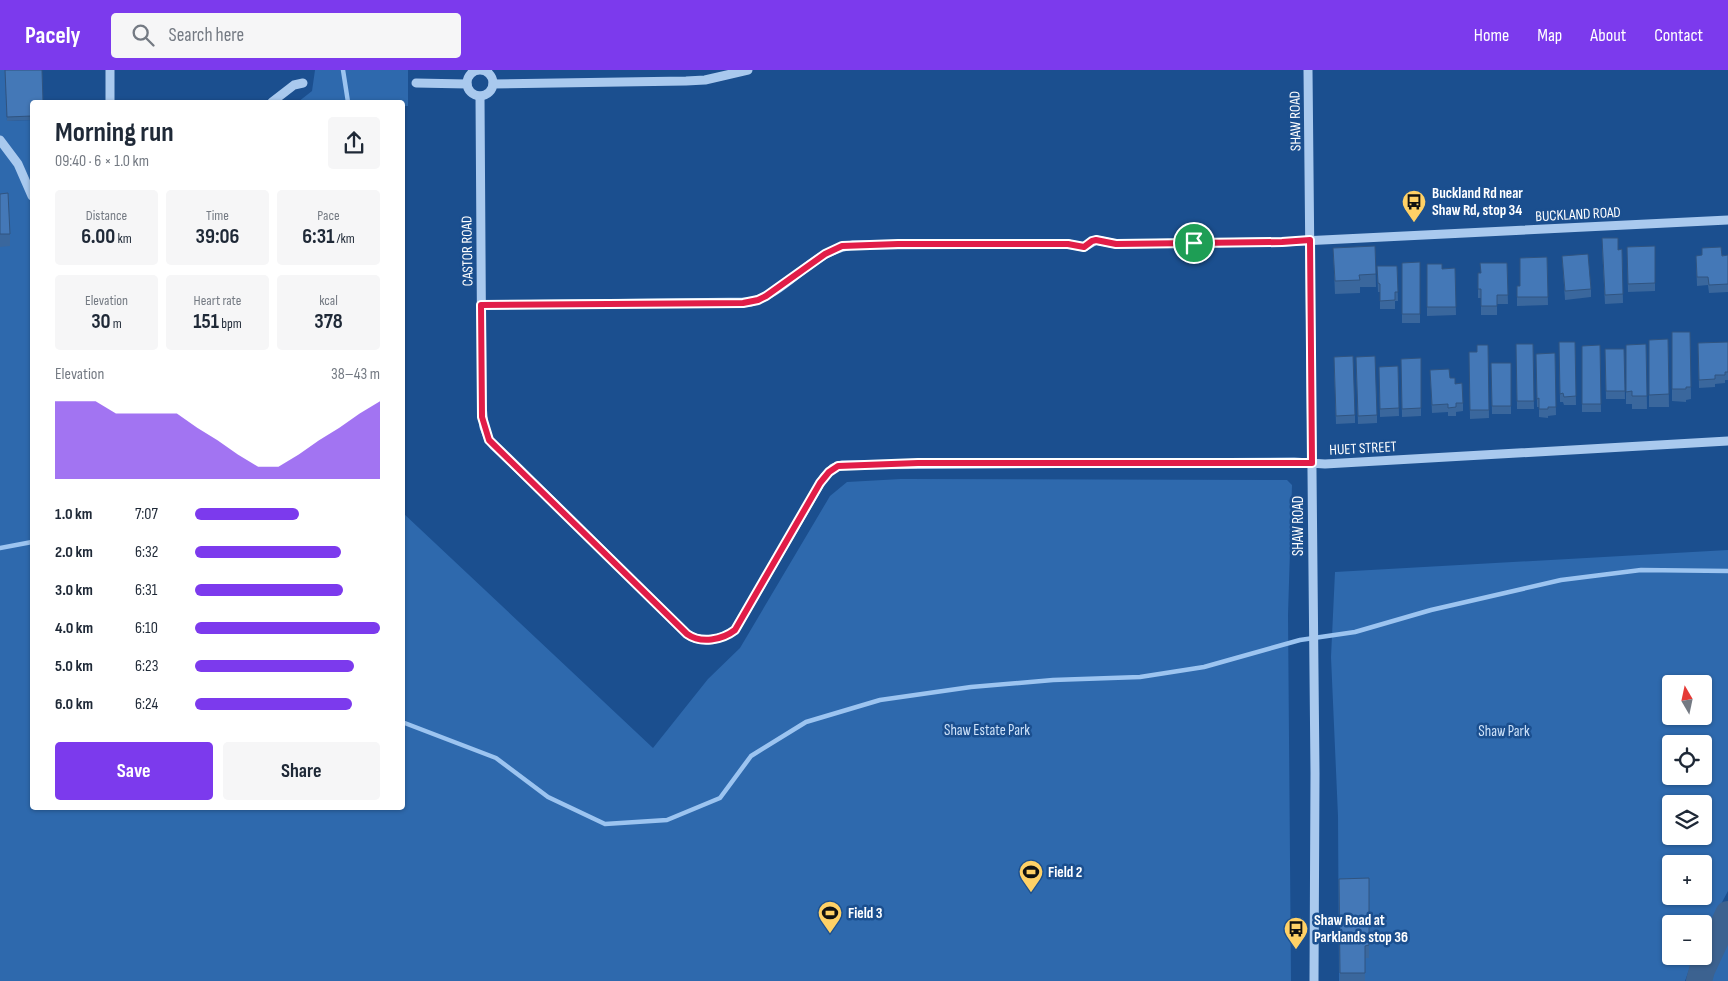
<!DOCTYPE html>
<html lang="en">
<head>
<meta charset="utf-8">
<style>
  :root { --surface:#fff; --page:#f6f6f7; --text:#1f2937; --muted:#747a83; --accent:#7c3aed }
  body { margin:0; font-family:"Sofia Sans Condensed",sans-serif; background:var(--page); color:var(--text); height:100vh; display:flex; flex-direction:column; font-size:19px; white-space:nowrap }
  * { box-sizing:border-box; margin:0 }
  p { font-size:16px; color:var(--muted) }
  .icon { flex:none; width:28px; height:28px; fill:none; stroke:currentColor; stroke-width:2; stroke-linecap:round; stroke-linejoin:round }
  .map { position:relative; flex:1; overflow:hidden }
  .side { position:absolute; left:30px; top:30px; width:375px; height:710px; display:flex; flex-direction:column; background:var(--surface); border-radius:5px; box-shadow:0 1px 4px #0004 }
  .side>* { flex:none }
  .needle { width:32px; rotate:351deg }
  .tools { position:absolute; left:1662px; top:605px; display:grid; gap:10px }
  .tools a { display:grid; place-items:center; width:50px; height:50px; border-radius:5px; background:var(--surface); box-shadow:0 1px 4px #0004; font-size:25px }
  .pin { position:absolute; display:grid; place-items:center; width:42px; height:42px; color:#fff; margin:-21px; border:2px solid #fff; border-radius:50%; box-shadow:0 1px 5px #0007 }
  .round { display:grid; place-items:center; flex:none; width:52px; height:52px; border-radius:5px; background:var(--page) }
  .headline { display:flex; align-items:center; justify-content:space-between; height:85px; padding:0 25px }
  h1 { font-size:28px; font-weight:700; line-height:38px }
  .stats { display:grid; grid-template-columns:repeat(3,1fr); gap:8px; height:85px; padding:5px 25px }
  .stats div { display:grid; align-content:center; border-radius:5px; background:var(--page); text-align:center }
  .stats b { font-size:21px; font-weight:700 }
  .stats small { font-size:14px; font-weight:400 }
  .stats p { font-size:14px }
  .chart { height:140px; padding:10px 25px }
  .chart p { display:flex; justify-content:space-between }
  .chart svg { width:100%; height:90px; margin-top:5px; fill:var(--accent); opacity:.7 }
  .button { display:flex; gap:10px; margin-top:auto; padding:10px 25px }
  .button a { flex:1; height:58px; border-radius:5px; background:var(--accent); color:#fff; font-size:20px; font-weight:700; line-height:58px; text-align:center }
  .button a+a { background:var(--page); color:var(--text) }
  ul { padding:0 25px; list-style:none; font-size:16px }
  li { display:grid; grid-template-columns:80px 60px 1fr; align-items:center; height:38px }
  li i { height:12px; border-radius:6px; background:var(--accent) }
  header { display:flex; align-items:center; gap:30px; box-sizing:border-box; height:70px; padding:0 25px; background:var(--accent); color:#fff }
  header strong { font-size:24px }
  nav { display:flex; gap:28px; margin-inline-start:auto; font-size:18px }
  .search { width:350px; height:45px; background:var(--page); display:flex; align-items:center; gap:12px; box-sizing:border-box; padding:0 18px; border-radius:5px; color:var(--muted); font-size:19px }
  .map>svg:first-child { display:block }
  .green { fill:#2e69ad; fill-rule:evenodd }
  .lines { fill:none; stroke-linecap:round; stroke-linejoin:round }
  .stream { stroke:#9cc4f0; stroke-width:4.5 }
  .river { stroke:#3c6290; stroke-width:26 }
  .minor { stroke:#a9c9ee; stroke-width:9 }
  .wall { fill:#3a679d }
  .building { fill:#4478b7; stroke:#305480 }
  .route-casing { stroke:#fff; stroke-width:10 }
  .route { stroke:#e11d48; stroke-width:6 }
  .labels { text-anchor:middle; stroke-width:5; stroke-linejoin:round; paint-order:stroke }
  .street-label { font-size:15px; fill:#fff; stroke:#1b4f8f }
  .poi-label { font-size:15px; font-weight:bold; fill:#fff; stroke:#1b4f8f; text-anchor:start }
  .park-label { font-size:15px; fill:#cfe3fa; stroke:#1b4f8f }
</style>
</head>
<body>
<header>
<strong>Pacely</strong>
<div class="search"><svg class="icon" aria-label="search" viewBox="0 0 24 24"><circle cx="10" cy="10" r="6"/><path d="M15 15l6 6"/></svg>Search here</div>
<nav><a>Home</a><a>Map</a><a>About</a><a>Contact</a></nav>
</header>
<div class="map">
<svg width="1728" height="911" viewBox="0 0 1728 911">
  <rect width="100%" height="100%" fill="#1b4f8f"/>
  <!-- green -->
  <g class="green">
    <path d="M0,0H5L7,51L32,50V738H402L403,443L653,678L708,609L740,578L830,426L847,412L901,409L1287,410L1292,415L1288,545L1291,911H0Z"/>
    <path d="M315,0H408V36H403L402,32H298L312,21Z"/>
    <path d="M1728,480V821L1704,866V854H1671V886H1694L1685,911H1339L1338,746L1331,587L1335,502ZM1671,614H1704V646H1671ZM1671,674H1704V706H1671ZM1671,734H1704V766H1671ZM1671,794H1704V826H1671Z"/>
    <path d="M1728,869V911H1706L1716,885Z"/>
  </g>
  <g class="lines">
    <!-- stream -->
    <g class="stream">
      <path d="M343,0L348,32"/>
      <path d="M0,478L32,472"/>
      <path d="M402,652L496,688L548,727L605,754L667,750L720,728L751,686L806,652L880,630L971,617L1053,610L1140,607L1204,597L1300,570L1355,562L1431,540L1561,510L1641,500L1728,501"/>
    </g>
    <!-- river -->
    <path class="river" d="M1699,911L1702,900L1728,844"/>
    <!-- minor -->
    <g class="minor">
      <path d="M110,0V32"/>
      <path d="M1308,0L1315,703L1314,911"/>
      <circle cx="480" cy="13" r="13"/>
      <path d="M416,13L467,14"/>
      <path d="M493,14L686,11L705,10L748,0"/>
      <path d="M480,26L482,335L484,357L489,370L494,376L552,431L687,564C701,574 722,570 735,560L824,407L833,398L842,395L1294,392L1325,394L1728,371"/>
      <path d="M272,32L294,15L303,13"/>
      <path d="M0,70L18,94L32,126"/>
      <path d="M481,235L751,232C788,222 812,180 853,175L1068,174L1084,177L1096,170L1116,174L1282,172L1728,150"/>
    </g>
  </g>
  <!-- wall -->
  <g class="wall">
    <path d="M5,0H42L43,32H32V50L7,51Z"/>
    <path d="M0,124L10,164V176L0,177Z"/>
    <path d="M1375,176L1376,217H1360V223L1335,224L1333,178Z"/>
    <path d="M1655,176V221L1628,222L1627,177Z"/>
    <path d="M1602,177L1618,180L1622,179L1623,233L1605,234Z"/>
    <path d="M1728,185V222L1709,223L1708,215L1697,216L1696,186Z"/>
    <path d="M1562,186L1591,219V227L1565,230Z"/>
    <path d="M1547,187L1548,235L1517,236V216H1520Z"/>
    <path d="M1420,192V253H1402V193Z"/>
    <path d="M1507,193L1508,234H1497V245H1481V228H1478V203H1481Z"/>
    <path d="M1427,194L1442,199L1455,198L1456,245L1427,246Z"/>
    <path d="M1377,196H1397L1398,231H1395V239H1380V222H1378Z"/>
    <path d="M1672,262H1690L1691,329L1686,330V332L1672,331Z"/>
    <path d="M1668,269L1669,337H1649V270Z"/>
    <path d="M1559,272H1575L1576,335H1564L1563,332H1560Z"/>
    <path d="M1728,272V310H1725V313L1715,314V317L1699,318L1698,273Z"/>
    <path d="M1516,274H1533L1534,339H1517Z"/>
    <path d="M1646,274L1647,339H1632V334H1626V275Z"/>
    <path d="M1488,275L1489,348L1470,349L1469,282H1477Z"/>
    <path d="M1600,275L1601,342H1582V276Z"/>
    <path d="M1605,279H1624L1625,329H1606Z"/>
    <path d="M1555,283L1556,345L1548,346V348L1539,347V337H1537L1536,284Z"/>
    <path d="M1421,288V346L1402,347L1401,289Z"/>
    <path d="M1491,293H1511V344H1492Z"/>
    <path d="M1334,295L1355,345V353L1336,354Z"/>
    <path d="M1356,295L1377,345V353L1358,354Z"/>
    <path d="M1398,296L1399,346L1380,347L1379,297Z"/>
    <path d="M1430,300L1450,308L1455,314L1463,333V341L1456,342V346H1448V342L1432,343Z"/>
    <path d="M1369,808V888H1365V911H1340L1339,809Z"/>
  </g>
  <!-- building -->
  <g class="building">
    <path d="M5,0H42L43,32H32V46L7,47Z"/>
    <path d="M8,123L10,164H0V124Z"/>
    <path d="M1602,168H1618V180L1622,179L1623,224L1605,225Z"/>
    <path d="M1375,176L1376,204L1359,205L1360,210L1335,211L1333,178Z"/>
    <path d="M1655,176V213L1628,214L1627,177Z"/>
    <path d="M1721,177L1722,186L1728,185V214L1709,215L1708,207H1697L1696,186L1702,185V178Z"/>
    <path d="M1588,184L1591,219L1565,221L1562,186Z"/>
    <path d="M1547,187L1548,227H1517V216H1520V188Z"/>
    <path d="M1420,192V244H1402V193Z"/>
    <path d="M1480,193H1507L1508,225H1497V236H1481V219H1478V203H1481Z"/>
    <path d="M1427,194H1442V199L1455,198L1456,237H1427Z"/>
    <path d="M1377,196H1397L1398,222H1395V230L1380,231V214L1378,213Z"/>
    <path d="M1672,262H1690L1691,317H1686V319H1672Z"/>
    <path d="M1668,269L1669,324L1649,325V270Z"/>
    <path d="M1559,272H1575L1576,326L1564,327L1563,323L1560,324Z"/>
    <path d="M1728,272V302H1725V305H1715V309L1699,310L1698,273Z"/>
    <path d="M1516,274H1533L1534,331H1517Z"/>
    <path d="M1646,274L1647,326H1632V321L1626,322V275Z"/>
    <path d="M1477,275H1488L1489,340H1470L1469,282H1477Z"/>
    <path d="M1600,275L1601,334H1582V276Z"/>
    <path d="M1605,279H1624L1625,321H1606Z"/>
    <path d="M1555,283L1556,337H1548V339H1539V328L1537,329L1536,284Z"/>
    <path d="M1353,286L1355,345L1336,346L1334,287Z"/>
    <path d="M1375,286L1377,345L1358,346L1356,287Z"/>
    <path d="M1421,288V338L1402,339L1401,289Z"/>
    <path d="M1491,293H1511V336H1492Z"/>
    <path d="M1398,296L1399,338L1380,339L1379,297Z"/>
    <path d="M1449,299L1450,308H1455V314L1462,313L1463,333H1456V337L1448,338V334L1432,335L1430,300Z"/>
    <path d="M1369,808V875L1365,876V903H1340L1339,809Z"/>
  </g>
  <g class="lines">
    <defs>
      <path id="route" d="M1096,170L1116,174L1282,172L1310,170L1312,393H918L838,396L829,402L820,413L735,560C722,570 701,574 687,564L489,370L482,347L481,235L743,233L758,230L766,226L825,184L842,176L898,174H1068L1084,177L1092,171Z"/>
    </defs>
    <!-- route casing -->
    <use href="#route" class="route-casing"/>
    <!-- route -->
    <use href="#route" class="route"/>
  </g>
  <!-- icons -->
  <defs>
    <symbol id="bus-pin" viewBox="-11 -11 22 30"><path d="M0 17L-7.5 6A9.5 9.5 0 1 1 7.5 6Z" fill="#ffd166" stroke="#1b4f8f"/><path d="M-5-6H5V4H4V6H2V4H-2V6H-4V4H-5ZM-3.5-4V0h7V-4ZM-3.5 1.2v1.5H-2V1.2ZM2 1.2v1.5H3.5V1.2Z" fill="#111"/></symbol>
    <symbol id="stadium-pin" viewBox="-11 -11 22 30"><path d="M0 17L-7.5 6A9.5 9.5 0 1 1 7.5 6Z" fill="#ffd166" stroke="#1b4f8f"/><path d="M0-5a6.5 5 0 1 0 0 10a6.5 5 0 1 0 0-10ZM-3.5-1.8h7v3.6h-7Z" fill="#111"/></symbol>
  </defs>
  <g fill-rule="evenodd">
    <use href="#bus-pin" x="1400" y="118" width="28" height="38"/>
    <use href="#stadium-pin" x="1017" y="788" width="28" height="38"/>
    <use href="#stadium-pin" x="816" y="829" width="28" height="38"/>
    <use href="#bus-pin" x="1282" y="845" width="28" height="38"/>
  </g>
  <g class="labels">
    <!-- street labels -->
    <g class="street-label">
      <text transform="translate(1295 51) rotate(-91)" y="5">SHAW ROAD</text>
      <text transform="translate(1578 144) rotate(-3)" y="5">BUCKLAND ROAD</text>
      <text transform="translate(467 181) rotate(-91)" y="5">CASTOR ROAD</text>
      <text transform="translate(1363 378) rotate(-3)" y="5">HUET STREET</text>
      <text transform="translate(1298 456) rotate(-90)" y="5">SHAW ROAD</text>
    </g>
    <!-- poi labels -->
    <g class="poi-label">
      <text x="1432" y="128">Buckland Rd near<tspan x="1432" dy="17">Shaw Rd, stop 34</tspan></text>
      <text x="1048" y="807">Field 2</text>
      <text x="848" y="848">Field 3</text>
      <text x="1314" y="855">Shaw Road at<tspan x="1314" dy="17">Parklands stop 36</tspan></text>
    </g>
    <!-- park labels -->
    <g class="park-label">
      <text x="987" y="665">Shaw Estate Park</text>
      <text x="1504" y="666">Shaw Park</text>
    </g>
  </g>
</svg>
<div class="tools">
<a><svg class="needle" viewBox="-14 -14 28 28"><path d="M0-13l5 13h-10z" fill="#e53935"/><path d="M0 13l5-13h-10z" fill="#747a83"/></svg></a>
<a><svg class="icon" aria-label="locate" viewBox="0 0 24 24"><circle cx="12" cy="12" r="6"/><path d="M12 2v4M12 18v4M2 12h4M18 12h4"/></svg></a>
<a><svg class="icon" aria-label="layers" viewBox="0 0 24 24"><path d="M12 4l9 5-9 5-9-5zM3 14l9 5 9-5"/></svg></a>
<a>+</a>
<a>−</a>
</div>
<div class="pin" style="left:1194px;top:173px;background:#1e9e55"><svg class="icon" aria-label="arrive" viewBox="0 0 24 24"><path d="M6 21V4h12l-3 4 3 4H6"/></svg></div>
<section class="side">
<div class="headline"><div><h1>Morning run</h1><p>09:40 · 6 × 1.0 km</p></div><a class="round"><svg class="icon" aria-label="share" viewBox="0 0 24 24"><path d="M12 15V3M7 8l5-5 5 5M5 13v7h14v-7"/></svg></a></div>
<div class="stats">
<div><p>Distance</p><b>6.00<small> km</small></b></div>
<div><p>Time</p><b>39:06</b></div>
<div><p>Pace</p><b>6:31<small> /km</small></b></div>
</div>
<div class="stats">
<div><p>Elevation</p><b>30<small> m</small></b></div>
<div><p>Heart rate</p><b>151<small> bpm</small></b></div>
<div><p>kcal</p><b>378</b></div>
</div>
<div class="chart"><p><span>Elevation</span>38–43 m</p>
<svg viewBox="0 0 160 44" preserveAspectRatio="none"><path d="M0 44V6L10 6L20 6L30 12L40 12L50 12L60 12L70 19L80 25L90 32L100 38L110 38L120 32L130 25L140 19L150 12L160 6V44z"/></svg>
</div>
<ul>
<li><b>1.0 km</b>7:07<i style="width:56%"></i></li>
<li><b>2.0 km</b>6:32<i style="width:79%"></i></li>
<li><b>3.0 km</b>6:31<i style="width:80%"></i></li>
<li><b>4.0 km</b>6:10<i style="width:100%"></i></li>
<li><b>5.0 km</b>6:23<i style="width:86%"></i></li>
<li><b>6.0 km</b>6:24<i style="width:85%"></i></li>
</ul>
<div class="button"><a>Save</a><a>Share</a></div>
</section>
</div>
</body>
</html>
